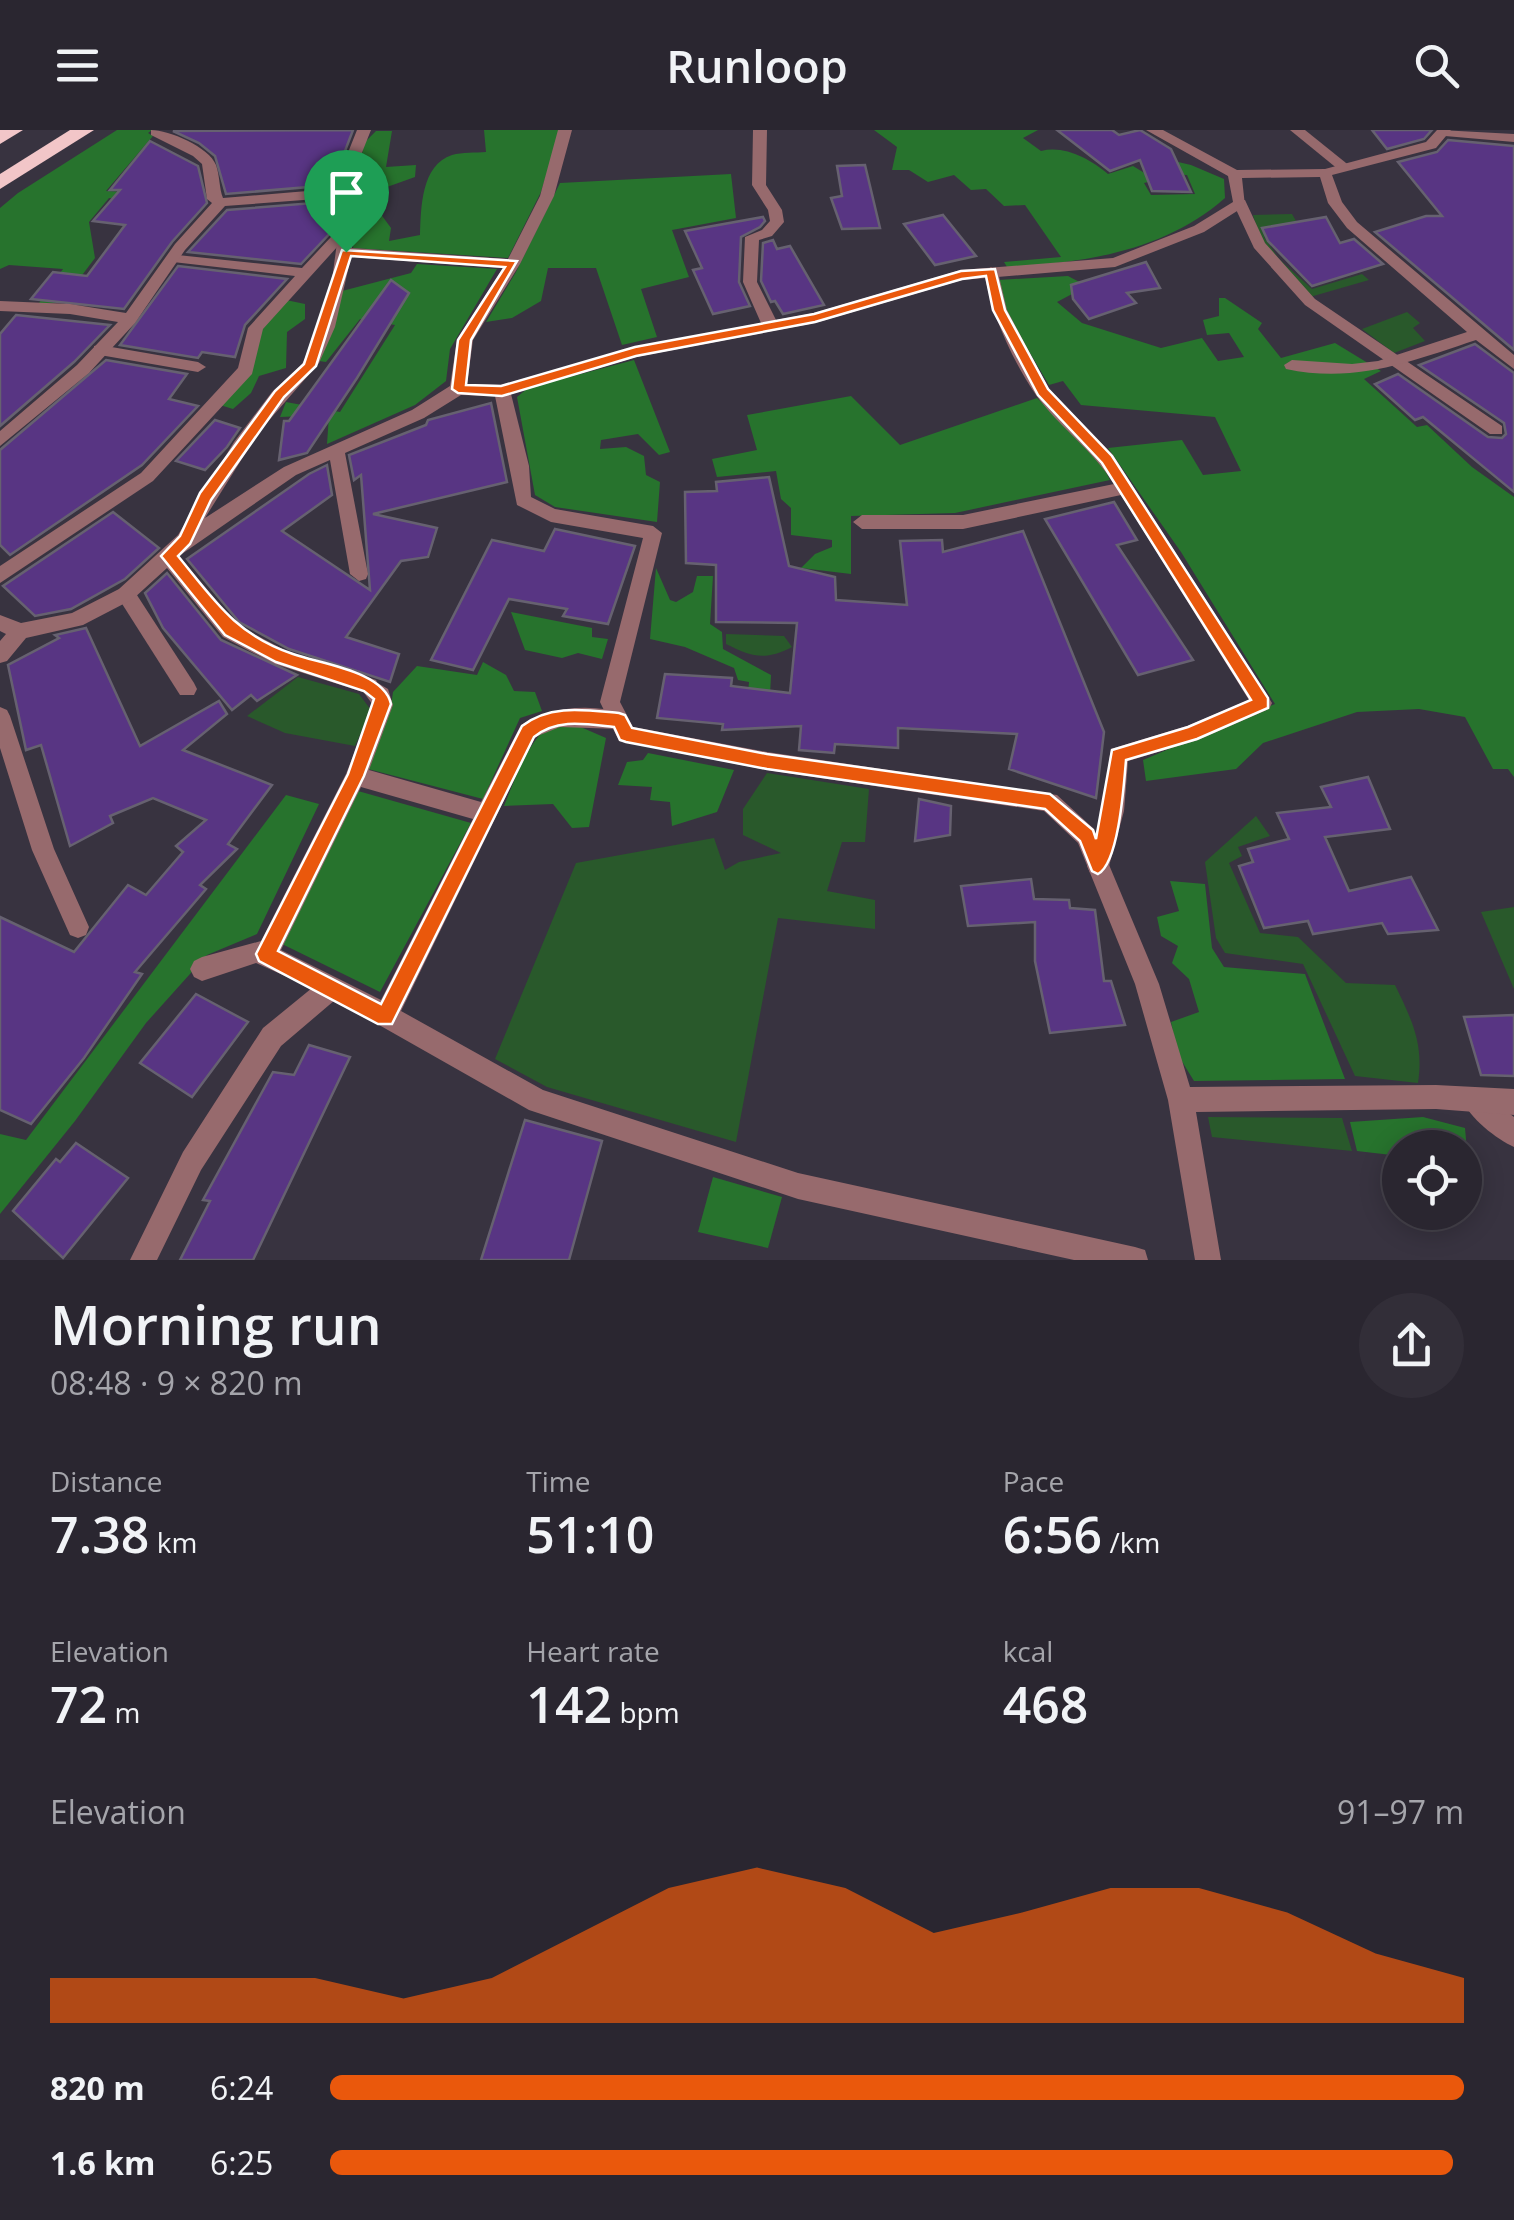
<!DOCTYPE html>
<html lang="en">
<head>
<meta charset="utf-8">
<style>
  :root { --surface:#2a2630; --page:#322e38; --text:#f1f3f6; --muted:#a5a5ab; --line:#46434c; --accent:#ea580c }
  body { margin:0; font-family:"Open Sans",sans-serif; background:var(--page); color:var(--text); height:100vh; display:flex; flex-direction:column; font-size:38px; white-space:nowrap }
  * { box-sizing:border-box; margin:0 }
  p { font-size:32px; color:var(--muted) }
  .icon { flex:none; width:55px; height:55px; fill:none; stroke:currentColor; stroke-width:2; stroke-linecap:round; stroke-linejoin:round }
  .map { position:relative; height:1130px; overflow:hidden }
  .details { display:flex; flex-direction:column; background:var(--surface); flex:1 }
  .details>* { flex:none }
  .fabs { position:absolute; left:1382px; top:1000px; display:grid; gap:20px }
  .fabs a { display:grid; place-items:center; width:100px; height:100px; border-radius:50%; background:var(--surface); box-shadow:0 5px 25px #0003,0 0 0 2px var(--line); font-size:50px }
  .pin { position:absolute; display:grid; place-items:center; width:85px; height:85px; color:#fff; margin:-102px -42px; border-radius:50% 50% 50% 0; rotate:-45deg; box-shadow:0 0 10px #0007 }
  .pin .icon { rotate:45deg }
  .round { display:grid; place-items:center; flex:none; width:105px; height:105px; border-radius:52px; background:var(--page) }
  .headline { display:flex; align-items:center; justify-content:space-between; height:170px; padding:0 50px }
  h1 { font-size:55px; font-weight:600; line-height:75px }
  .stats { display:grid; grid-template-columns:repeat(3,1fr); gap:15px; height:170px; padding:10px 50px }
  .stats div { display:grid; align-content:center }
  .stats b { font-size:50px; font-weight:600 }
  .stats small { font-size:28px; font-weight:400 }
  .stats p { font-size:28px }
  .chart { height:280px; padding:20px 50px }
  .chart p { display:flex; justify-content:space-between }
  .chart svg { width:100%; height:180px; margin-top:10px; fill:var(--accent); opacity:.7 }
  ul { padding:0 50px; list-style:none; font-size:32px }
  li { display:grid; grid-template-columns:160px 120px 1fr; align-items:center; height:75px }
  li i { height:25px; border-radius:12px; background:var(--accent) }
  header { display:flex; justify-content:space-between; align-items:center; height:130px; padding:0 50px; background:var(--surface); font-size:45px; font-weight:600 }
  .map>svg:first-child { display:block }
  .green { fill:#29592b }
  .forest { fill:#27732d }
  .building { fill:#583583; stroke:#666170; stroke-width:2.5 }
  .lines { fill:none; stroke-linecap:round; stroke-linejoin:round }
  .service { fill:#976a6d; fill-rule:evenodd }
  .minor { fill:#976a6d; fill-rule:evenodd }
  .motorway { fill:#f2c6c8; fill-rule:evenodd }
  .route { fill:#ea580c; stroke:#fff; stroke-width:2.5; fill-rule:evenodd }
</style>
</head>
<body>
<header><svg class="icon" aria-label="menu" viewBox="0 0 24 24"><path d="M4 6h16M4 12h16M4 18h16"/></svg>Runloop<svg class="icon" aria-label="search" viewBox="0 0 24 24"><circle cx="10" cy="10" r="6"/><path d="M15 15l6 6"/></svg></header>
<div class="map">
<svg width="1514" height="1130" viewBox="0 0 1514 1130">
  <rect width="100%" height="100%" fill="#383340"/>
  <!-- green -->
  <g class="green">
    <path d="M1292,84L1299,96L1264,107L1279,129L1312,159L1362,144L1369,150L1310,167C1285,143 1262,119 1253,85Z"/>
    <path d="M1407,182L1420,193L1413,198L1425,211L1394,223L1362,199Z"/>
    <path d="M726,504L784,506L792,517C765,531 752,527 726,514Z"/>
    <path d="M298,547L359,564L371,580L355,616L285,603L247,586Z"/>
    <path d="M767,643L869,659L865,712H842L827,761L875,770V799L778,788L736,1012L547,957L495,929L576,733L714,708L725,740L739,732L781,723L743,705V679Z"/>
    <path d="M1256,686L1270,706L1238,717L1242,726L1229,733L1260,803L1298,807L1346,853L1395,855C1412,890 1424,914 1418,953L1355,946L1303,834L1225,823L1216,808L1205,732Z"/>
    <path d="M1514,777V859L1481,782Z"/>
    <path d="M1208,987L1342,988L1352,1021L1212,1007Z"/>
  </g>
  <!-- forest -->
  <g class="forest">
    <path d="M117,0H152L148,3L153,6L106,61L127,62L133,70L109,68L89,92L95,128L61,173H39L63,139L9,135L0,139V78L18,63Z"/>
    <path d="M484,0H560L541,62L508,128L353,118L363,14L376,1H392L386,37L416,35L415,47L387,57L380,83L391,98L389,111L420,105C421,78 421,35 452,25C462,22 476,23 486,22Z"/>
    <path d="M874,0H1038L1023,8L1041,21C1065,15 1090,29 1108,44L1133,36L1156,50L1144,53L1151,65L1195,64L1187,45L1162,44L1148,25L1191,35L1224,49L1225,68C1165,121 1084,133 1007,137L1004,132L1061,127L1025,75L1004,76L986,59L971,60L954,45L928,52L909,40H892L897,17Z"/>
    <path d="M731,44L736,88L672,100L689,147L641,159L657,207L622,215L596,138H548L541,171L512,188L486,192L516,142L560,53Z"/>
    <path d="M417,134L497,139L450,219L446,251L415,275L327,314L329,285L280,287L286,272L340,282L395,195L360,189L326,232L319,231L342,161L411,143Z"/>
    <path d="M1068,146L1087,156L1057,172L1082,193L1161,218L1202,208L1218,231L1244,227L1229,203L1207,205L1203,190L1219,186V168H1225L1262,193L1258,199L1281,228L1335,213L1381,241L1364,249L1417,297L1427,295L1472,337L1514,367V647L1508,639H1493L1465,587L1419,579L1357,582L1263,613L1236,639L1146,651L1143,630L1275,574L1181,422L1108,318L1182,310L1203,345L1241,341L1215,287L1081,275L1063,251L1049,255L1005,181L998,150Z"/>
    <path d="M286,170L305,174V189L287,202L286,238L259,246L251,263L233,279L220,275L260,197Z"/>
    <path d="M634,230L670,322L659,325L638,304L601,310L600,319L626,317L644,326L646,345L660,352L657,392L555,377L535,365L517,267L528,258Z"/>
    <path d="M851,266L900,315L1037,268L1099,328L1110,350L955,383L851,386V444L801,438L815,424L832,417V410L791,405V378L781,369L776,341L717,347L712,329L757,320L747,285Z"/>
    <path d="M656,438L670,470L676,472L693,462L697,446H713L710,494L722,502L723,519L771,545L770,565L748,564L749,552L738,550L734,538L685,517L650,509Z"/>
    <path d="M511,482L592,498V507L608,509L602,529L578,523L562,528L525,520Z"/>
    <path d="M483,532L506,545L514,561L535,562L542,581L520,588L483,669L368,639L391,576L393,562L417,536L477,545Z"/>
    <path d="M551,594L576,595L606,608L589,697L572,698L553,674L504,676C516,647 526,614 551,594Z"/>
    <path d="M648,623L734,640L717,682L672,696L670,672L650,670L652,657L618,655L627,632L643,630Z"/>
    <path d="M358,661L471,693L380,862L282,814Z"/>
    <path d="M286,665L319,674L257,804L207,825L146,893L75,991L0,1084V1004L26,1010Z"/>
    <path d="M1170,751L1205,754L1212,818L1224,837L1305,844L1345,949L1194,951L1178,925L1171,892L1199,882L1189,849L1172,833L1178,816L1161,806L1157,787L1179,781Z"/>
    <path d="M1423,987L1465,998L1468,1032L1465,1018H1400V1026L1357,1021L1350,992Z"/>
    <path d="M713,1047L782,1067L768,1118L698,1102Z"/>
  </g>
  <!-- building -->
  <g class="building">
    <path d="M353,0L332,55L226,64L215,26L199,13L173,1Z"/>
    <path d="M1057,0H1112L1119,5L1140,0L1171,19L1191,62L1152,61L1140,30L1110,41Z"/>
    <path d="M1372,0H1432L1424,9L1387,19Z"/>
    <path d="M1448,10L1514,16V220L1375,102L1426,86H1442L1398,32L1437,22Z"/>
    <path d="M150,11L198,36L207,73L172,112L124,179L31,169L53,142L87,146L125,95L93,91L120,60H110Z"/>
    <path d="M865,35L880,98L842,99L831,68L842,66L837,36Z"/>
    <path d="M338,71L335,98L301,134L188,122L227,80Z"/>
    <path d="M943,85L976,126L935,135L904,94Z"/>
    <path d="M763,87L765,91L760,97L741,107L739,152L750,176L713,184L693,140L702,138L685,101Z"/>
    <path d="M1326,87L1340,113L1354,109L1383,134L1312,156L1268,111L1262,98Z"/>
    <path d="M773,110L777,119L790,116L824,175L783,184L775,171L771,172L761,151L763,113Z"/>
    <path d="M1146,132L1160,158L1127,163L1136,173L1089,189L1073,169L1071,155Z"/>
    <path d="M178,136L287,149L245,195L235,227L202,222L198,228L120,215Z"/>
    <path d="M391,150L409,163L357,248L307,323L279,330L284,291H289Z"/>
    <path d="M16,185L110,195L74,232L0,296V204Z"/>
    <path d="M1475,214L1514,243V362L1423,287L1415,290L1375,254L1398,244L1488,307L1502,308L1506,304L1504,293L1419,235Z"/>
    <path d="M106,230L187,244L169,269L198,276L142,335L10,425L0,415V320Z"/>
    <path d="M491,273L507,352L373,384L437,398L428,427L401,431L346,507L399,524L390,552L289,519L239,492L187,429L309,344L327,335L332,365L282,401L370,460L361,345L354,350L349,325L426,295L428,290Z"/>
    <path d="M215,290L240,298L227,317L205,340L176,331Z"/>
    <path d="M769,347L789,436L835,447L836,470L907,475L900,411L942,410L943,422L1023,401L1104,602L1096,668L1009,639L1017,604L898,598V618L835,614L834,623L799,620L801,596L722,600L723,594L657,588L665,544L732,548L731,556L790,563L797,493L716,492V435L686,433L685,362L717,361L716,352Z"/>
    <path d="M1114,372L1137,410L1117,415L1193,530L1138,545L1045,389Z"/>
    <path d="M113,382L159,418L125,449L71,479L35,486L3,456Z"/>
    <path d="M555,399L635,416L608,494L563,486L567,479L509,469L473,540L431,530L492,410L544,421Z"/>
    <path d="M167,443L221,510L297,545L257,571L251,565L232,580L163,498L145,463Z"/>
    <path d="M86,498L140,616L219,571L227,584L183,620L272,655L228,714L237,719L200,755L206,759L135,842L142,844L84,928L31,994L0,980V787L74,822L128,755L146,765L183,722L176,716L206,690L153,668L110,686L113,693L70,716L41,615L26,620L8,535L59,508L55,505Z"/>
    <path d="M1368,647L1390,699L1325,707L1349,761L1411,747L1438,800L1388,804L1382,793L1313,804L1308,791L1264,798L1239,736L1253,732L1248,719L1289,709L1277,683L1331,677L1321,657Z"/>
    <path d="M919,669L951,676L950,705L915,711Z"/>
    <path d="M1031,749L1034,769L1069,770L1070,778L1095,780L1104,851H1111L1125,895L1050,903L1035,831V792L968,796L961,756Z"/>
    <path d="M196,864L248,892L192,967L140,933Z"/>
    <path d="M1514,885V946L1481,945L1464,887Z"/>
    <path d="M309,915L350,927L253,1130H180L210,1071L203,1070L273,942L294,945Z"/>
    <path d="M525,990L602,1011L569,1130H481Z"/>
    <path d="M76,1013L128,1048L63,1128L13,1081L56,1029L60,1032Z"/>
  </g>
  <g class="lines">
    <!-- service -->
    <g class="service">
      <path d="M1290,0H1305L1351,37L1339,40Z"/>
      <path d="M1440,0L1514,4V12L1445,6L1440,5Z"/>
      <path d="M1235,70H1245L1265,113L1315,169L1502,296V304H1490L1305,175L1254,118L1233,73Z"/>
      <path d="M345,92L357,95L263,199L252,244L153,351L0,453V436L141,343L238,238L248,198L295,146L173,132L168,130V124L302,138Z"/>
      <path d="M991,137L998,142L1007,180L1049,259L1113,325L1272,573L1269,579L1198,610L1128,631L1124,681L1109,736L1106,743L1098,746L1090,743L1087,736L1102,681L1111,619L1187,596L1249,570L1121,365L963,399H862L853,392L862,385H963L1114,354C1093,320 1059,297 1036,265C1011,228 992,185 984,142Z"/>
      <path d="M100,215L198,232L206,237L198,242L94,224V216Z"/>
      <path d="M126,457L133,459L194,553L197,559L194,565H180L119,469L117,464L119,459Z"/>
      <path d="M369,548L388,559L393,575L369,640L481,672L521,595C551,576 592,573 626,584L629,590L626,596L619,599L560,597L535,607L401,881L543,960L798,1043L1135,1117L1145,1120L1148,1130H1074L798,1069L529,980L335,870L281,916L201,1040L157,1130H130L183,1022L263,898L312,858L256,833L202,851L194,847L190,839L194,831L202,827L261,811L346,644L373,575L359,556L362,550ZM361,657L473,689L381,870L281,820Z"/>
      <path d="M1475,957L1514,987V1017C1496,1009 1470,988 1462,970L1466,961Z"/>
    </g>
    <!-- minor -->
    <g class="minor">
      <path d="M151,0C169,0 209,17 216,35C220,46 219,58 223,68L343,58V35L357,0H371L357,35L352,118L508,129L540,66L558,0H572L554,66L520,134L473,210L467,254L502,255L635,217L761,193L743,152L745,107L762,100L770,91L768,80L752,55L753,0H767L766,55L782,80L784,92L772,106L759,110L757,152L776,190L814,183L961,140L1113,128L1194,96L1233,72L1228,46L1146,0H1163L1237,40L1325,39L1426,12L1437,0H1451L1436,18L1332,45L1342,72L1357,92L1514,225V239L1476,210C1412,231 1356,254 1286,239L1284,235L1292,230L1352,234L1378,231L1467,202L1347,98L1328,73L1320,47L1242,48L1245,76L1204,102L1115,137L962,150L815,193L636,227L511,264L529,336L531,367L555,379L653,396L662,403L620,572L633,597L767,622L1057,665L1094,699L1159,854L1190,957L1436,955L1514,959V985L1436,979L1196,982L1221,1130H1195L1168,970L1135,854L1078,713L1044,681L767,640L619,611L600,572L643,408L551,392L517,375L495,266L461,265L424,288L345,323L368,444L366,449L359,451L350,444L330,330L296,345L179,426L237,495L288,522L376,550L379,556L376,562L369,564L275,534L223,507L167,438L133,469L83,495L26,508L7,531L0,533V511L6,504L0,501V485L21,493L72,483L119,459L178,405L234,312L272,262L302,234L311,217L332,150L343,67L225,76L185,120L135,193L89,243L0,316V301L77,235L118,192L70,184L0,181V171L70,174L126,183L175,114L212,73L207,69L202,34L193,26L151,5ZM351,127L503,138L457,210L450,256L412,280L284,337L205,388L258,303L319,233L335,197Z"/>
      <path d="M0,577L7,580L10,586L54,719L89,797L86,805L78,808L70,805L32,720L0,618Z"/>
    </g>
    <!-- motorway -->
    <g class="motorway">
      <path d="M0,0H23L0,14Z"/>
      <path d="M70,0H94L0,59V44Z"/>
    </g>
  </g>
  <!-- route -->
  <path class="route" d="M342,120L517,131L471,210L466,255L501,256L635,217L814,184L961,141L995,139L1005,180L1048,259L1112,326L1268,568V578L1197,609L1126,630C1124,654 1119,733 1098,744L1092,741L1080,711L1045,679L767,639L626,612L620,610L614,597C586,594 557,588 534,607L392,894H378L259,831L256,824L348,644L374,569L364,561L276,532L225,505L161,426L180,406L200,363L275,261L304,234ZM351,126L505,137L458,210L452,259L458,263L502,266L636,226L815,192L962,149L986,146L993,180L1038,265L1102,333L1251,570L1188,597L1112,620L1096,709L1093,700L1050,664L767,624L632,598L625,585L619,583C585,580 550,574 522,596L381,874L278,821L364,646L391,574C384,541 321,534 293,524C236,505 214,470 178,426L190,414L211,370L284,267L316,236Z"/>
</svg>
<div class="fabs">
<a><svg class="icon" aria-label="locate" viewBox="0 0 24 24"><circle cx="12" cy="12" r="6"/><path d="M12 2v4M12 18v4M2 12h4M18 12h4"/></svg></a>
</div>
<div class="pin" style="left:346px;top:122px;background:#1e9e55"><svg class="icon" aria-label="arrive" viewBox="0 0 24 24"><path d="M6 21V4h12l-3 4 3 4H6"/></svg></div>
</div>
<section class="details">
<div class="headline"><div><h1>Morning run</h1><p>08:48 · 9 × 820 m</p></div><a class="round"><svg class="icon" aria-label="share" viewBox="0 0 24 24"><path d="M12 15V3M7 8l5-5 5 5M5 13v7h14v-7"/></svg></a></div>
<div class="stats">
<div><p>Distance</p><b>7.38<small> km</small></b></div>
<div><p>Time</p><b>51:10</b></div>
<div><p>Pace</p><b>6:56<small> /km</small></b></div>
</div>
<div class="stats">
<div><p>Elevation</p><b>72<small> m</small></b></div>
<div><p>Heart rate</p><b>142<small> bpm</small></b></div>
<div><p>kcal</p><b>468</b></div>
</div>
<div class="chart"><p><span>Elevation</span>91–97 m</p>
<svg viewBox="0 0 160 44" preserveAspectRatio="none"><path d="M0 44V33L10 33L20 33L30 33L40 38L50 33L60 22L70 11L80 6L90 11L100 22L110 17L120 11L130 11L140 17L150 27L160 33V44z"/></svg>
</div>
<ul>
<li><b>820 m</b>6:24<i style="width:100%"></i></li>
<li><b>1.6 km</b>6:25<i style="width:99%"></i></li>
</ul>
</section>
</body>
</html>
